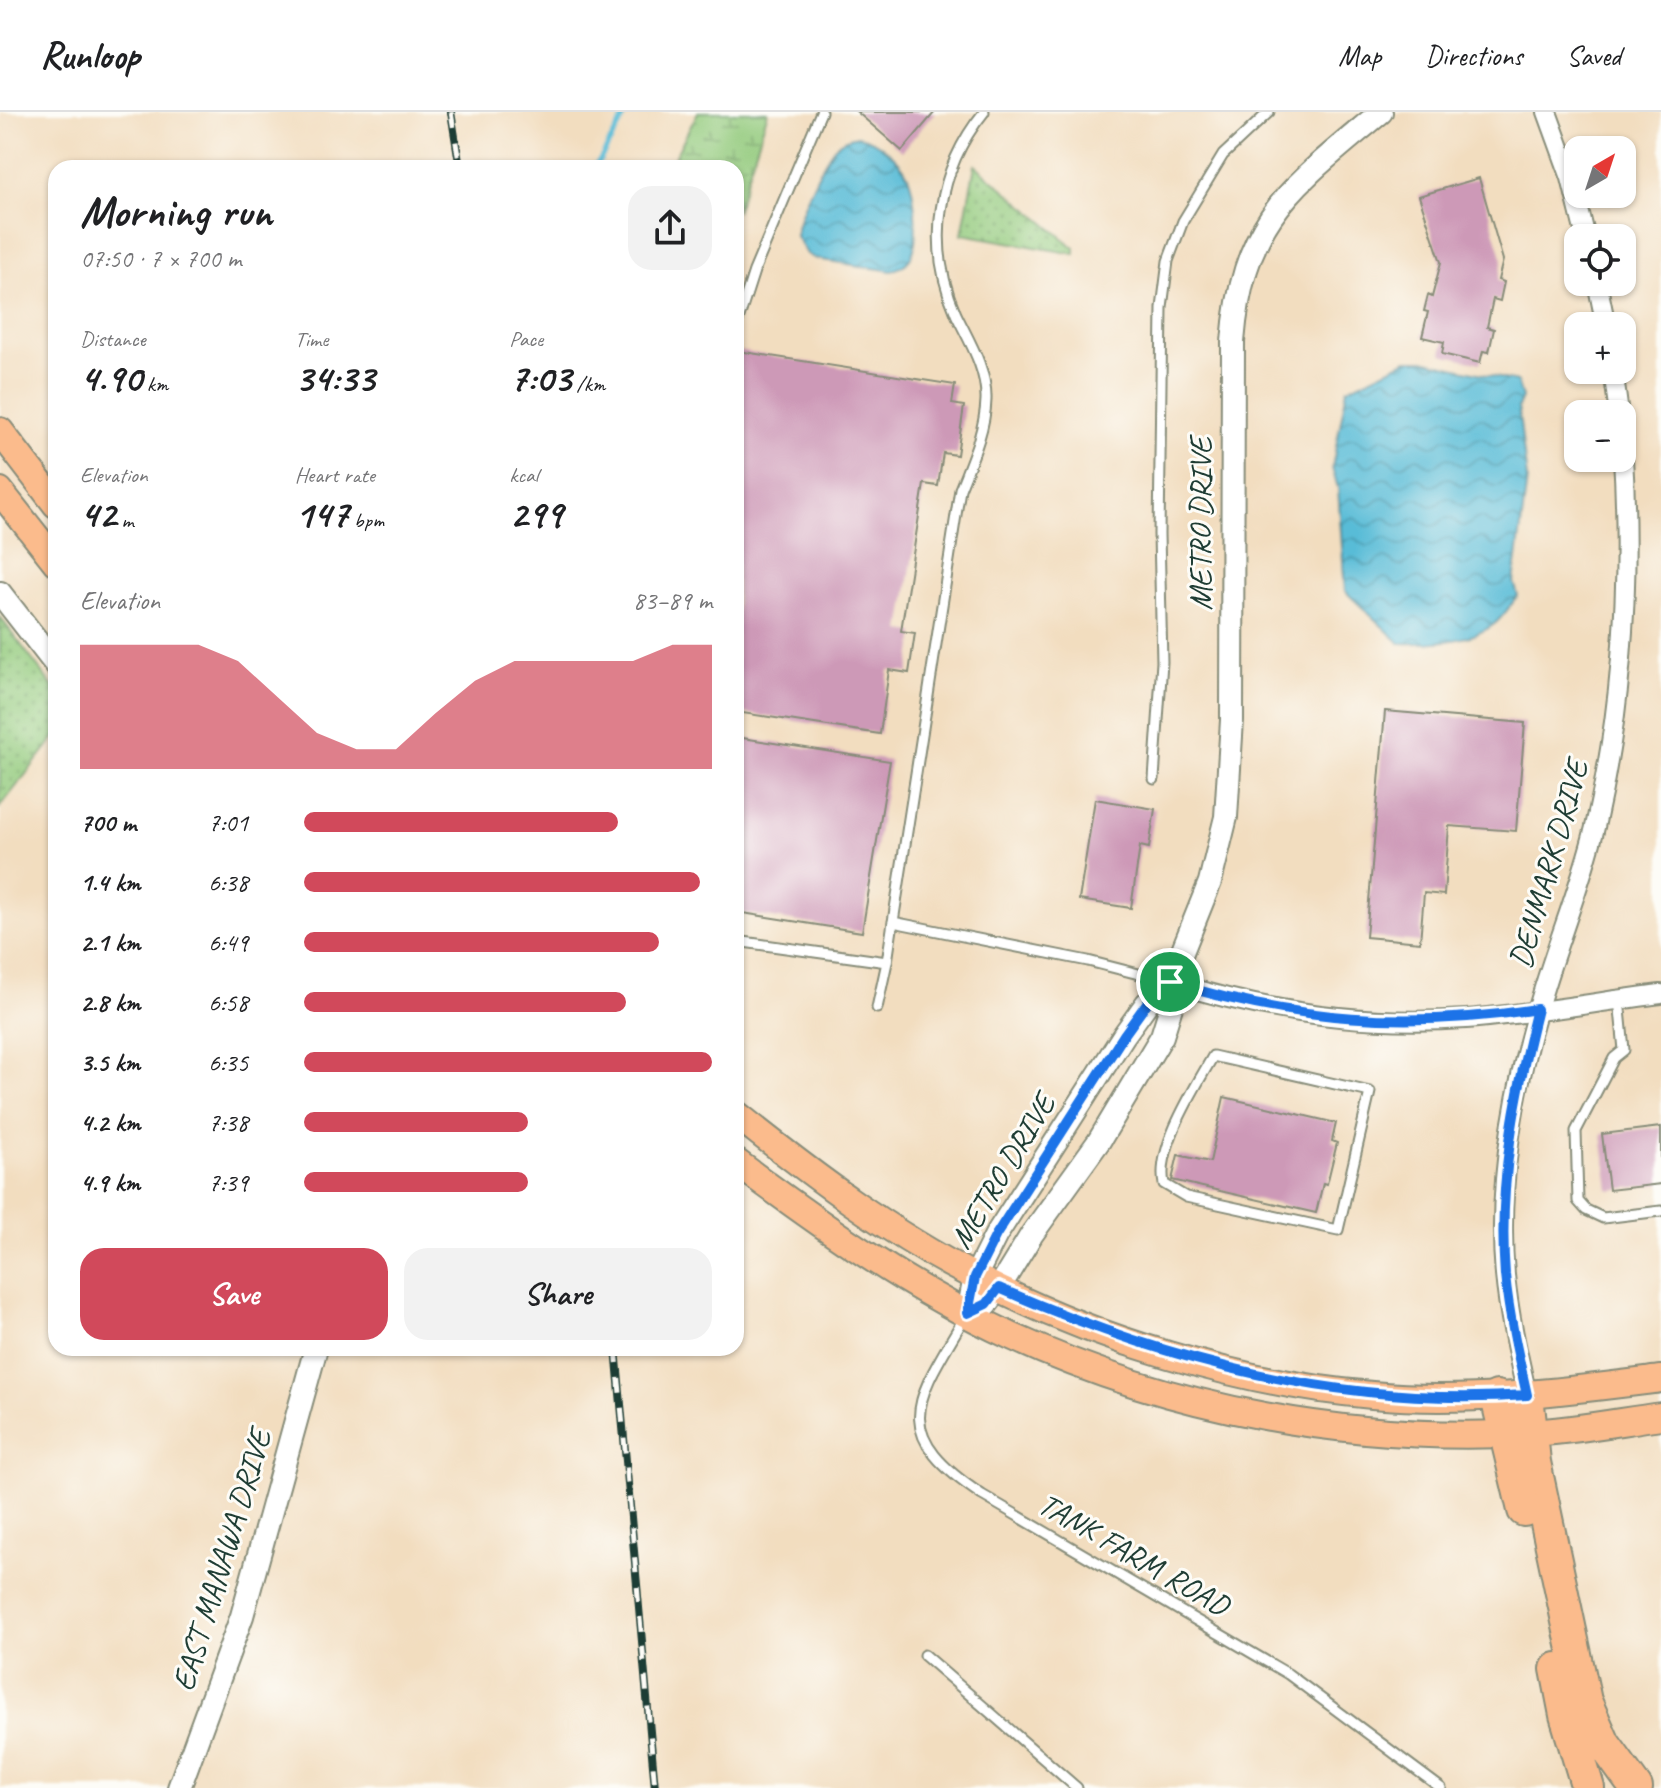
<!DOCTYPE html>
<html lang="en">
<head>
<meta charset="utf-8">
<style>
  :root { --surface:#fff; --page:#f2f2f2; --text:#202124; --muted:#757577; --line:#e0e0e0; --accent:#d1495b }
  body { margin:0; font-family:Caveat,sans-serif; background:var(--page); color:var(--text); height:100vh; display:flex; flex-direction:column; font-size:30px; white-space:nowrap }
  * { box-sizing:border-box; margin:0 }
  p { font-size:26px; color:var(--muted) }
  .icon { flex:none; width:44px; height:44px; fill:none; stroke:currentColor; stroke-width:2; stroke-linecap:round; stroke-linejoin:round }
  .map { position:relative; flex:1; overflow:hidden }
  .details { position:absolute; left:48px; top:48px; width:696px; height:1196px; display:flex; flex-direction:column; background:var(--surface); border-radius:24px; box-shadow:0 2px 6px #0004 }
  .details>* { flex:none }
  .needle { width:52px; rotate:39deg }
  .tools { position:absolute; left:1564px; top:24px; display:grid; gap:16px }
  .tools a { display:grid; place-items:center; width:72px; height:72px; border-radius:16px; background:var(--surface); box-shadow:0 2px 6px #0004; font-size:40px }
  .pin { position:absolute; display:grid; place-items:center; width:68px; height:68px; color:#fff; margin:-34px; border:4px solid #fff; border-radius:50%; box-shadow:0 2px 8px #0007 }
  .round { display:grid; place-items:center; flex:none; width:84px; height:84px; border-radius:24px; background:var(--page) }
  .summary { display:flex; align-items:center; justify-content:space-between; height:136px; padding:0 32px }
  h1 { font-size:44px; font-weight:800; line-height:60px }
  .figures { display:grid; grid-template-columns:repeat(3,1fr); gap:12px; height:136px; padding:8px 32px }
  .figures div { display:grid; align-content:center }
  .figures b { font-size:40px; font-weight:800 }
  .figures small { font-size:22px; font-weight:400 }
  .figures p { font-size:22px }
  .chart { height:224px; padding:16px 32px }
  .chart p { display:flex; justify-content:space-between }
  .chart svg { width:100%; height:144px; margin-top:8px; fill:var(--accent); opacity:.7 }
  .action { display:flex; gap:16px; margin-top:auto; padding:16px 32px }
  .action a { flex:1; height:92px; border-radius:24px; background:var(--accent); color:#fff; font-size:32px; font-weight:800; line-height:92px; text-align:center }
  .action a+a { background:var(--page); color:var(--text) }
  ul { padding:0 32px; list-style:none; font-size:26px }
  li { display:grid; grid-template-columns:128px 96px 1fr; align-items:center; height:60px }
  li i { height:20px; border-radius:10px; background:var(--accent) }
  header { display:flex; align-items:center; gap:48px; box-sizing:border-box; height:112px; padding:0 40px; background:var(--surface); border-bottom:2px solid var(--line) }
  header strong { font-size:38px }
  nav { display:flex; gap:44px; margin-inline-start:auto; font-size:28px }
  .map>svg:first-child { display:block }
  .grass { fill:url(#grass-dots); stroke:#598458; stroke-width:2 }
  .wetland { fill:url(#wetland-marsh); stroke:#598458; stroke-width:2 }
  .water { fill:url(#water-waves); stroke:#3c7c86; stroke-width:2 }
  .lines { fill:none; stroke-linecap:round; stroke-linejoin:round }
  .stream { stroke:#59bcd7; stroke-width:5 }
  .building { fill:#cd99b7 }
  .service-casing { stroke:#888d7a; stroke-width:13 }
  .minor-casing { stroke:#888d7a; stroke-width:22 }
  .tertiary-casing { stroke:#888d7a; stroke-width:26 }
  .primary-casing { stroke:#888d7a; stroke-width:30 }
  .motorway-casing { stroke:#888d7a; stroke-width:36 }
  .service { stroke:#fff; stroke-width:9 }
  .minor { stroke:#fff; stroke-width:18 }
  .tertiary { stroke:#fff; stroke-width:22 }
  .primary { stroke:#fbbb8c; stroke-width:26 }
  .motorway { stroke:#fbbb8c; stroke-width:32 }
  .rail-casing { stroke:#1f3d34; stroke-width:8 }
  .rail { stroke:#fdfcf7; stroke-width:5; stroke-dasharray:15; stroke-linecap:butt }
  .route-casing { stroke:#fff; stroke-width:16 }
  .route { stroke:#1a73e8; stroke-width:10 }
  .labels { text-anchor:middle; stroke-width:6; stroke-linejoin:round; paint-order:stroke }
  .street-label { font-size:32px; fill:#1f3d34; stroke:#fdfcf7 }
</style>
</head>
<body>
<header>
<strong>Runloop</strong>
<nav><a>Map</a><a>Directions</a><a>Saved</a></nav>
</header>
<div class="map">
<svg width="1661" height="1676" viewBox="0 0 1661 1676">
  <defs>
    <pattern id="grass-dots" width="8" height="8" patternUnits="userSpaceOnUse" patternTransform="scale(2)"><rect width="8" height="8" fill="#93ca7d"/><path d="M2 2h.1M6 6h.1" fill="none" stroke="#77a567" stroke-width="1.8" stroke-linecap="round"/></pattern>
    <pattern id="wetland-marsh" width="20" height="14" patternUnits="userSpaceOnUse" patternTransform="scale(2)"><rect width="20" height="14" fill="#93ca7d"/><path d="M1 5h8M5 5V1M11 12h8M15 12V8" fill="none" stroke="#77a567"/></pattern>
    <pattern id="water-waves" width="16" height="10" patternUnits="userSpaceOnUse" patternTransform="scale(2)"><rect width="16" height="10" fill="#59bcd7"/><path d="M0 5q4-4 8 0t8 0" fill="none" stroke="#499aaf"/></pattern>
  </defs>
  <rect width="100%" height="100%" fill="#fdfcf7"/>
  <filter id="ink" filterUnits="userSpaceOnUse"><feTurbulence type="fractalNoise" baseFrequency=".0125" numOctaves="2"/><feDisplacementMap in="SourceGraphic" scale="16" xChannelSelector="R" yChannelSelector="G"/><feConvolveMatrix kernelMatrix="1 2 1 2 8 2 1 2 1" color-interpolation-filters="sRGB"/></filter>
  <filter id="wash" filterUnits="userSpaceOnUse"><feTurbulence type="fractalNoise" baseFrequency=".006" numOctaves="4" result="noise"/><feDisplacementMap in="SourceGraphic" scale="32" xChannelSelector="R" yChannelSelector="G"/><feGaussianBlur stdDeviation="1.8" result="paint"/><feColorMatrix in="noise" values="0 0 0 0 0 0 0 0 0 0 0 0 0 0 0 0 0 1.4 0 .05"/><feComposite in="paint" operator="in"/></filter>
  <g filter="url(#wash)">
    <rect width="100%" height="100%" fill="#f2ddbf"/>
    <!-- grass -->
    <g class="grass">
      <path d="M975,53L1075,136V142L962,122Z"/>
      <path d="M0,505L56,579V624L0,695Z"/>
    </g>
    <!-- wetland -->
    <path class="wetland" d="M698,0H768L736,100V56H669Z"/>
    <!-- water -->
    <g class="water">
      <path d="M858,24C876,27 899,46 907,62C915,77 919,128 912,143C908,152 901,155 892,159L816,147L807,142L796,125C796,105 822,51 835,35C841,27 849,26 858,24Z"/>
      <path d="M1407,248H1423L1517,270L1522,286L1518,295L1527,367L1514,470L1518,484C1510,493 1503,506 1493,513C1470,530 1427,532 1400,531L1345,479L1338,376L1332,356L1347,277Z"/>
    </g>
    <g class="lines">
      <!-- stream -->
      <path class="stream" d="M592,56L600,48L627,0"/>
    </g>
    <g id="blocks">
      <!-- building -->
      <g class="building">
        <path d="M857,0H935L902,39Z"/>
        <path d="M1479,66L1503,148L1498,168L1504,170L1500,189L1493,187L1487,215L1494,217L1489,240L1483,239L1480,251L1442,242L1444,230L1422,225L1428,200L1424,199L1428,183L1432,185L1441,150L1419,84Z"/>
        <path d="M738,239L955,273L952,292L964,294L957,343L943,341L938,374L924,372L901,519L915,521L909,561L889,558L880,622L736,600Z"/>
        <path d="M1385,599L1525,611L1516,719L1449,714L1444,783L1424,781L1420,830L1366,825Z"/>
        <path d="M736,625L890,649L862,820L736,800V708L739,685H736Z"/>
        <path d="M1095,687L1155,697L1149,736L1140,734L1131,796L1079,788Z"/>
        <path d="M1224,985L1336,1011L1332,1029L1337,1031L1327,1072L1323,1071L1316,1101L1172,1068L1178,1043L1210,1050Z"/>
        <path d="M1661,1015V1072L1609,1078L1602,1022Z"/>
      </g>
    </g>
  </g>
  <g filter="url(#ink)">
    <use href="#blocks" fill-opacity="0" stroke="#888d7a" stroke-width="2"/>
    <g class="lines">
      <defs>
        <g id="service">
          <path d="M736,215L754,159L821,0"/>
          <path d="M1154,667L1162,550L1159,422L1162,196L1168,149L1183,109L1223,43L1269,0"/>
          <path d="M893,810L960,377C971,349 985,319 986,288C987,257 969,229 956,202C926,134 937,58 984,0"/>
          <path d="M736,829L887,850L893,810L1088,849L1166,869"/>
          <path d="M1619,887L1624,938L1614,946L1576,1019L1578,1089L1586,1098L1603,1106L1661,1099"/>
          <path d="M877,896L887,850"/>
          <path d="M1213,944L1370,980L1338,1118L1186,1085L1164,1072C1156,1036 1195,976 1213,944Z"/>
          <path d="M966,1203C916,1288 887,1320 982,1383L1288,1562L1441,1676"/>
          <path d="M924,1543L1077,1676"/>
        </g>
        <g id="minor">
          <path d="M1547,0L1571,66L1586,126"/>
          <path d="M1597,170L1606,214"/>
          <path d="M1613,258L1619,302"/>
          <path d="M1170,870C1266,900 1365,914 1466,907C1531,902 1596,890 1661,882"/>
          <path d="M1527,1283C1518,1243 1509,1204 1505,1163C1497,1075 1513,984 1537,900C1554,837 1580,778 1595,715C1624,588 1631,458 1622,329"/>
        </g>
        <g id="tertiary">
          <path d="M0,481L56,553"/>
          <path d="M968,1201L975,1165L996,1123L1124,923L1147,891L1170,870L1210,770L1226,705L1232,608L1233,230C1243,105 1292,75 1381,0"/>
          <path d="M968,1201L987,1192L999,1176L1032,1122L1099,1029L1162,924L1171,895L1170,870"/>
          <path d="M179,1676L242,1504L316,1236"/>
        </g>
        <g id="primary">
          <path d="M0,319L56,392"/>
          <path d="M0,379L56,450"/>
          <path d="M736,1002C811,1062 889,1121 975,1165C1091,1226 1241,1272 1372,1283C1469,1292 1565,1279 1661,1267"/>
          <path d="M736,1050C823,1115 912,1178 1011,1224C1172,1298 1353,1331 1529,1321C1573,1319 1617,1310 1661,1304"/>
        </g>
        <g id="motorway">
          <path d="M1527,1283L1534,1350L1585,1589L1604,1632L1636,1676"/>
          <path d="M1497,1285L1524,1398"/>
          <path d="M1557,1557L1566,1603L1588,1676"/>
        </g>
      </defs>
      <!-- service casing -->
      <use href="#service" class="service-casing"/>
      <!-- minor casing -->
      <use href="#minor" class="minor-casing"/>
      <!-- tertiary casing -->
      <use href="#tertiary" class="tertiary-casing"/>
      <!-- primary casing -->
      <use href="#primary" class="primary-casing"/>
      <!-- motorway casing -->
      <use href="#motorway" class="motorway-casing"/>
      <!-- service -->
      <use href="#service" class="service"/>
      <!-- minor -->
      <use href="#minor" class="minor"/>
      <!-- tertiary -->
      <use href="#tertiary" class="tertiary"/>
      <!-- primary -->
      <use href="#primary" class="primary"/>
      <!-- motorway -->
      <use href="#motorway" class="motorway"/>
      <defs>
        <g id="rail">
          <path d="M451,0L460,56"/>
          <path d="M616,1236L655,1676"/>
        </g>
      </defs>
      <!-- rail casing -->
      <use href="#rail" class="rail-casing"/>
      <!-- rail -->
      <use href="#rail" class="rail"/>
    </g>
  </g>
  <g class="lines" filter="url(#ink)">
    <defs>
      <path id="route" d="M1170,870C1295,909 1408,917 1537,897C1515,984 1498,1072 1505,1163C1509,1203 1518,1243 1527,1283C1342,1296 1168,1250 999,1176L987,1192L968,1201L975,1165L996,1123L1124,923L1147,891Z"/>
    </defs>
    <!-- route casing -->
    <use href="#route" class="route-casing"/>
    <!-- route -->
    <use href="#route" class="route"/>
  </g>
  <g class="labels">
    <!-- street labels -->
    <g class="street-label">
      <text transform="translate(1200 412) rotate(-90)" y="11">METRO DRIVE</text>
      <text transform="translate(1548 752) rotate(-74)" y="11">DENMARK DRIVE</text>
      <text transform="translate(1002 1059) rotate(-59)" y="11">METRO DRIVE</text>
      <text transform="translate(1134 1442) rotate(30)" y="11">TANK FARM ROAD</text>
      <text transform="translate(221 1448) rotate(-73)" y="11">EAST MANAWA DRIVE</text>
    </g>
  </g>
</svg>
<div class="tools">
<a><svg class="needle" viewBox="-14 -14 28 28"><path d="M0-13l5 13h-10z" fill="#e53935"/><path d="M0 13l5-13h-10z" fill="#757577"/></svg></a>
<a><svg class="icon" aria-label="locate" viewBox="0 0 24 24"><circle cx="12" cy="12" r="6"/><path d="M12 2v4M12 18v4M2 12h4M18 12h4"/></svg></a>
<a>+</a>
<a>−</a>
</div>
<div class="pin" style="left:1170px;top:870px;background:#1e9e55"><svg class="icon" aria-label="arrive" viewBox="0 0 24 24"><path d="M6 21V4h12l-3 4 3 4H6"/></svg></div>
<section class="details">
<div class="summary"><div><h1>Morning run</h1><p>07:50 · 7 × 700 m</p></div><a class="round"><svg class="icon" aria-label="share" viewBox="0 0 24 24"><path d="M12 15V3M7 8l5-5 5 5M5 13v7h14v-7"/></svg></a></div>
<div class="figures">
<div><p>Distance</p><b>4.90<small> km</small></b></div>
<div><p>Time</p><b>34:33</b></div>
<div><p>Pace</p><b>7:03<small> /km</small></b></div>
</div>
<div class="figures">
<div><p>Elevation</p><b>42<small> m</small></b></div>
<div><p>Heart rate</p><b>147<small> bpm</small></b></div>
<div><p>kcal</p><b>299</b></div>
</div>
<div class="chart"><p><span>Elevation</span>83–89 m</p>
<svg viewBox="0 0 160 44" preserveAspectRatio="none"><path d="M0 44V6L10 6L20 6L30 6L40 11L50 22L60 33L70 38L80 38L90 27L100 17L110 11L120 11L130 11L140 11L150 6L160 6V44z"/></svg>
</div>
<ul>
<li><b>700 m</b>7:01<i style="width:77%"></i></li>
<li><b>1.4 km</b>6:38<i style="width:97%"></i></li>
<li><b>2.1 km</b>6:49<i style="width:87%"></i></li>
<li><b>2.8 km</b>6:58<i style="width:79%"></i></li>
<li><b>3.5 km</b>6:35<i style="width:100%"></i></li>
<li><b>4.2 km</b>7:38<i style="width:55%"></i></li>
<li><b>4.9 km</b>7:39<i style="width:55%"></i></li>
</ul>
<div class="action"><a>Save</a><a>Share</a></div>
</section>
</div>
</body>
</html>
